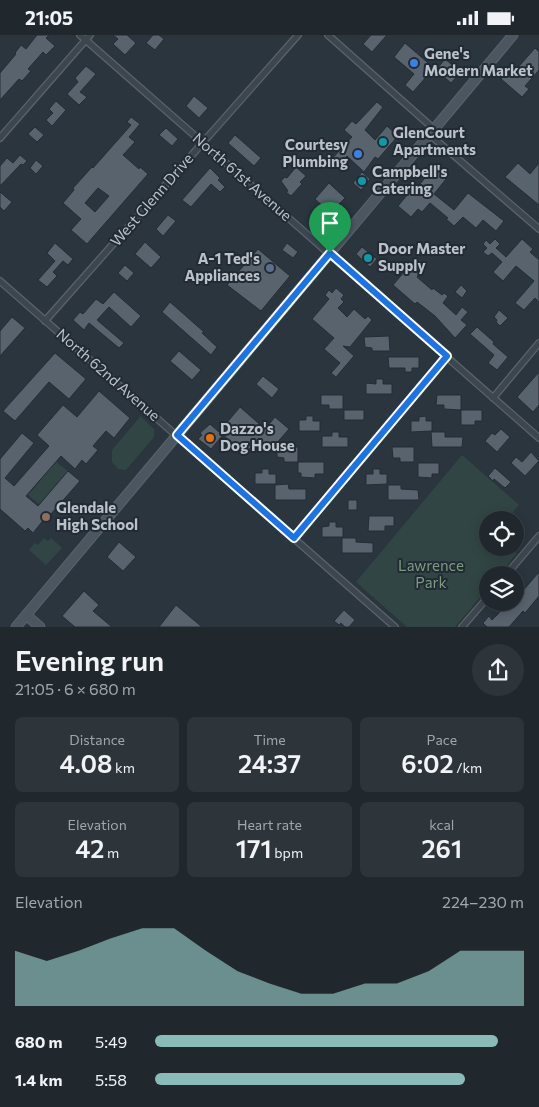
<!DOCTYPE html>
<html lang="en">
<head>
<meta charset="utf-8">
<style>
  :root { --surface:#20282e; --page:#2d343a; --text:#f1f3f6; --muted:#a2a6aa; --line:#3d444a; --accent:#8bbbb9 }
  body { margin:0; font-family:Commissioner,sans-serif; background:var(--page); color:var(--text); height:100vh; display:flex; flex-direction:column; font-size:19px; white-space:nowrap }
  * { box-sizing:border-box; margin:0 }
  p { font-size:16px; color:var(--muted) }
  .icon { flex:none; width:28px; height:28px; fill:none; stroke:currentColor; stroke-width:2; stroke-linecap:round; stroke-linejoin:round }
  .map { position:relative; height:592px; overflow:hidden }
  .drawer { display:flex; flex-direction:column; background:var(--surface); flex:1 }
  .drawer>* { flex:none }
  .buttons { position:absolute; left:479px; top:476px; display:grid; gap:10px }
  .buttons a { display:grid; place-items:center; width:45px; height:45px; border-radius:50%; background:var(--surface); box-shadow:0 2px 12px #0003,0 0 0 1px var(--line); font-size:25px }
  .pin { position:absolute; display:grid; place-items:center; width:42px; height:42px; color:#fff; margin:-51px -21px; border-radius:50% 50% 50% 0; rotate:-45deg; box-shadow:0 0 5px #0007 }
  .pin .icon { rotate:45deg }
  .round { display:grid; place-items:center; flex:none; width:52px; height:52px; border-radius:26px; background:var(--page) }
  .summary { display:flex; align-items:center; justify-content:space-between; height:85px; padding:0 15px }
  h1 { font-size:28px; font-weight:600; line-height:38px }
  .metrics { display:grid; grid-template-columns:repeat(3,1fr); gap:8px; height:85px; padding:5px 15px }
  .metrics div { display:grid; align-content:center; border-radius:8px; background:var(--page); text-align:center }
  .metrics b { font-size:25px; font-weight:600 }
  .metrics small { font-size:14px; font-weight:400 }
  .metrics p { font-size:14px }
  .chart { height:140px; padding:10px 15px }
  .chart p { display:flex; justify-content:space-between }
  .chart svg { width:100%; height:90px; margin-top:5px; fill:var(--accent); opacity:.7 }
  ul { padding:0 15px; list-style:none; font-size:16px }
  li { display:grid; grid-template-columns:80px 60px 1fr; align-items:center; height:38px }
  li i { height:12px; border-radius:6px; background:var(--accent) }
  .status { display:flex; justify-content:space-between; align-items:center; height:35px; padding:0 25px; background:var(--surface); direction:ltr }
  .status svg { height:14px; fill:currentColor }
  .map>svg:first-child { display:block }
  .green { fill:#314644 }
  .building { fill:#58636e; stroke:#242d36; fill-rule:evenodd }
  .lines { fill:none; stroke-linecap:round; stroke-linejoin:round }
  .street-casing { stroke:#5b646c; stroke-width:8 }
  .secondary-casing { stroke:#5b646c; stroke-width:11 }
  .street { stroke:#3d464f; stroke-width:5.5 }
  .secondary { stroke:#4c5661; stroke-width:9 }
  .route-casing { stroke:#fff; stroke-width:10 }
  .route { stroke:#1a73e8; stroke-width:6 }
  .shop-dot { fill:#3f7fe0; stroke:#222b34; stroke-width:2 }
  .culture-dot { fill:#0f9aa8; stroke:#222b34; stroke-width:2 }
  .service-dot { fill:#5c6f8a; stroke:#222b34; stroke-width:2 }
  .food-dot { fill:#e8710a; stroke:#222b34; stroke-width:2 }
  .education-dot { fill:#8d6e63; stroke:#222b34; stroke-width:2 }
  .labels { text-anchor:middle; stroke-width:4; stroke-linejoin:round; paint-order:stroke }
  .poi-label { font-size:15px; font-weight:bold; fill:#bac1c9; stroke:#222b34; text-anchor:start }
  .street-label { font-size:15px; fill:#bac1c9; stroke:#222b34 }
  .park-label { font-size:15px; fill:#7b9c7f; stroke:#222b34 }
</style>
</head>
<body>
<div class="status"><b>21:05</b><svg viewBox="0 0 49 12"><path d="M0 12V9h3v3zM5 12V6h3v6zM10 12V3h3v9zM15 12V0h3v12zM26 1h20v11H26zM47 4h2v5h-2z"/></svg></div>
<div class="map">
<svg width="539" height="592" viewBox="0 0 539 592">
  <rect width="100%" height="100%" fill="#2a353e"/>
  <!-- green -->
  <g class="green">
    <path d="M140,381L154,394V402L126,435L118,434L112,427V415L139,383Z"/>
    <path d="M462,420L519,470L506,485H488V512L511,513L517,518L499,540H488L487,554L455,592H407L356,547Z"/>
    <path d="M56,427L68,436L39,469L28,460Z"/>
    <path d="M44,503L48,506L51,503L62,513L46,530L29,515L35,508L38,510Z"/>
  </g>
  <!-- building -->
  <g class="building">
    <path d="M37,0H49L46,3L55,11L46,20L43,17L28,34L31,36L22,46L19,44L0,65V38L16,19L15,18L21,10L26,14Z"/>
    <path d="M113,0H127L136,8L125,20L113,9L118,4Z"/>
    <path d="M153,0H159L164,4L155,15L146,8Z"/>
    <path d="M371,0H387L372,17L363,9Z"/>
    <path d="M405,8L434,33L413,57L405,50L414,39L394,22Z"/>
    <path d="M535,13L539,17V35L525,51L529,54L522,62L501,44L510,34L514,37Z"/>
    <path d="M445,24L461,37L451,48L436,35Z"/>
    <path d="M86,31L96,39L80,57L87,62L79,70L67,59L78,47L75,43Z"/>
    <path d="M194,61L208,73L199,83L186,71Z"/>
    <path d="M56,66L66,75L52,91L46,85L53,78L49,74Z"/>
    <path d="M377,67L383,72L365,95L375,105L387,91L398,101L378,124L375,122L364,137L347,121L336,133L329,127L352,102L344,95L352,86L356,89Z"/>
    <path d="M131,82L140,89L129,102L135,107L123,120L139,134L140,132L148,139L87,209L71,195L81,184L63,168L74,155L73,153L92,132L93,133L131,90L127,87ZM98,153L109,161L95,177L85,168Z"/>
    <path d="M35,92L44,100L37,107L28,99Z"/>
    <path d="M166,93L178,104L172,111L159,100Z"/>
    <path d="M235,100L261,123L254,131L228,108Z"/>
    <path d="M20,120L27,126L23,130L21,129L0,151V131L7,123L13,128Z"/>
    <path d="M36,125L43,131L36,139L30,133Z"/>
    <path d="M518,128L530,139L539,128V170L505,142Z"/>
    <path d="M296,132L306,141L300,147L302,149L291,161L286,157L288,156L281,146L285,142L287,143Z"/>
    <path d="M434,132L446,144L434,159L454,175L468,158L504,186L496,196L483,185L476,193L463,182L454,191L446,184L448,183L430,168L422,177L418,174L411,182L398,171L413,153L415,155Z"/>
    <path d="M210,133L220,143L218,145L225,152L220,157L211,149L191,172L182,165Z"/>
    <path d="M362,137L370,144L361,155L353,148Z"/>
    <path d="M329,148L345,163L339,169L341,171L331,182L327,178L328,176L315,164Z"/>
    <path d="M0,157L12,167L4,176L0,172Z"/>
    <path d="M168,180L176,186L163,201L156,194Z"/>
    <path d="M495,204L500,209L496,213L506,222L522,204L533,214L530,217L539,225V267L535,263L524,275L515,268L534,246L516,231L503,246L493,237L502,227L492,218L488,221L483,217L487,213L483,209L486,205L490,209Z"/>
    <path d="M145,207L161,222L151,233L135,219Z"/>
    <path d="M55,208L73,224L68,230L63,226L53,237L57,241L47,252L38,245L55,226L47,218Z"/>
    <path d="M287,208L298,217L293,223L282,215Z"/>
    <path d="M362,212L377,224L370,232L356,219Z"/>
    <path d="M258,214L290,241L261,276L227,250Z"/>
    <path d="M125,230L134,238L127,246L118,238Z"/>
    <path d="M410,230L420,238L417,242L432,255L433,253L442,260L444,258L448,261L443,268L456,280L462,272L468,277L461,285L467,290L455,303L435,281L417,267L415,269L393,250Z"/>
    <path d="M461,250L467,256L462,263L455,257Z"/>
    <path d="M336,253L344,260L341,264L344,267L338,273L347,282L354,274L365,284L368,281L372,285L350,312L343,311L354,321L336,342L331,338L340,328L324,314L334,303L312,284L329,264L325,260L329,255L332,258Z"/>
    <path d="M114,257L141,281L131,292L109,272L97,285L124,308L119,313L89,288L84,295L73,285L80,277L83,279L96,264L103,269Z"/>
    <path d="M170,267L204,297L202,298L217,312L211,320L162,277Z"/>
    <path d="M499,275L508,283L500,291L496,287L497,285L494,282Z"/>
    <path d="M12,282L25,293L0,321V296Z"/>
    <path d="M477,292L494,307L493,309L508,322L497,335L488,328L494,320L470,299Z"/>
    <path d="M389,301L390,316H372V313L365,312L364,302Z"/>
    <path d="M179,316L201,335L192,345L170,326Z"/>
    <path d="M55,318L86,344L69,364L49,347L15,386L3,376Z"/>
    <path d="M388,322H419V333H412V337H405V333H389Z"/>
    <path d="M539,337V370L533,377L517,362Z"/>
    <path d="M263,341L279,354L272,363L256,349Z"/>
    <path d="M376,344H383V349H392V359H366V348L376,349Z"/>
    <path d="M99,356L130,383L114,403L106,396L93,411L98,415L86,429L82,425L75,434L61,421L26,461L38,471L68,436L80,446L51,479L49,478L33,498L28,493L25,496L0,474V424L22,398L34,408L5,443L14,451L49,411L37,400L63,370L77,382Z"/>
    <path d="M321,360H343V374H329V370H321Z"/>
    <path d="M437,360H461V375L444,374V370H436Z"/>
    <path d="M240,372L265,394L275,382L289,394L269,417L256,406L245,419L223,400L211,414L198,404L202,400L200,398L210,389L219,397Z"/>
    <rect x="344" y="375" width="20" height="10"/>
    <path d="M461,375H482V386H475V390H461Z"/>
    <path d="M306,381H313V386H320V396H299V385H306Z"/>
    <path d="M426,381V386H432V396L411,397V386H419V382Z"/>
    <path d="M501,394L510,402L497,417L485,406L492,398L495,400Z"/>
    <path d="M332,397H339V402H348V412H322V401H332Z"/>
    <path d="M431,397H445V402H463L462,412H432Z"/>
    <path d="M277,412H298V427H284V423L277,422Z"/>
    <path d="M392,412H414V427H400V423H393Z"/>
    <path d="M531,417L539,426L525,441L511,428L516,422L522,427Z"/>
    <path d="M298,427H324V439H315V443L301,442V438H298Z"/>
    <path d="M418,428H439V439H432V443L418,442Z"/>
    <path d="M495,433L511,447L505,453L494,444L493,446L488,441Z"/>
    <path d="M262,434H269V439H276V449H255V438H262Z"/>
    <path d="M373,434H380V439H387V449L366,450V439H373Z"/>
    <path d="M288,449L289,454H306V465H275V450Z"/>
    <path d="M388,450H401V454L418,455L419,465H388Z"/>
    <rect x="348" y="465" width="9" height="10"/>
    <path d="M369,481H394V491H385V496H368Z"/>
    <path d="M329,487H336V492H343V502H322V492L329,491Z"/>
    <path d="M342,503H356V507L373,508V518H342Z"/>
    <path d="M119,507L136,522L123,536L107,522Z"/>
    <path d="M539,537V561L525,578L523,576L509,592H487L483,588L489,581L492,585L509,568H515V560L518,556L521,558Z"/>
    <path d="M84,556L99,570L93,576L112,592H75L62,581Z"/>
    <path d="M176,570L202,592H159Z"/>
    <path d="M344,575L355,585L349,592H345L341,588L339,590L334,586Z"/>
  </g>
  <g class="lines">
    <defs>
      <g id="street">
        <path d="M80,0L539,403"/>
        <path d="M328,0L434,94"/>
        <path d="M429,99L539,194"/>
        <path d="M0,103L90,0"/>
        <path d="M0,246L395,592"/>
        <path d="M45,286L298,0"/>
        <path d="M493,363L539,308"/>
        <path d="M295,503L447,321"/>
        <path d="M506,540L539,501"/>
        <path d="M462,592L488,562"/>
      </g>
      <g id="secondary">
        <path d="M26,580L40,592"/>
        <path d="M16,592L513,0"/>
      </g>
    </defs>
    <!-- street casing -->
    <use href="#street" class="street-casing"/>
    <!-- secondary casing -->
    <use href="#secondary" class="secondary-casing"/>
    <!-- street -->
    <use href="#street" class="street"/>
    <!-- secondary -->
    <use href="#secondary" class="secondary"/>
  </g>
  <g class="lines">
    <defs>
      <path id="route" d="M330,218L447,321L294,503L177,400Z"/>
    </defs>
    <!-- route casing -->
    <use href="#route" class="route-casing"/>
    <!-- route -->
    <use href="#route" class="route"/>
  </g>
  <!-- markers -->
  <g class="shop-dot">
    <circle cx="414" cy="28" r="5"/>
    <circle cx="358" cy="119" r="5"/>
  </g>
  <g class="culture-dot">
    <circle cx="383" cy="107" r="5"/>
    <circle cx="362" cy="146" r="5"/>
    <circle cx="368" cy="223" r="5"/>
  </g>
  <circle class="service-dot" cx="270" cy="233" r="5"/>
  <circle class="food-dot" cx="210" cy="403" r="5"/>
  <circle class="education-dot" cx="46" cy="482" r="5"/>
  <g class="labels">
    <!-- poi labels -->
    <g class="poi-label">
      <text x="424" y="24">Gene's<tspan x="424" dy="17">Modern Market</tspan></text>
      <text x="393" y="103">GlenCourt<tspan x="393" dy="17">Apartments</tspan></text>
      <text x="348" y="115" text-anchor="end">Courtesy<tspan x="348" dy="17">Plumbing</tspan></text>
      <text x="372" y="142">Campbell's<tspan x="372" dy="17">Catering</tspan></text>
      <text x="378" y="219">Door Master<tspan x="378" dy="17">Supply</tspan></text>
      <text x="260" y="229" text-anchor="end">A-1 Ted's<tspan x="260" dy="17">Appliances</tspan></text>
      <text x="220" y="399">Dazzo's<tspan x="220" dy="17">Dog House</tspan></text>
      <text x="56" y="478">Glendale<tspan x="56" dy="17">High School</tspan></text>
    </g>
    <!-- street labels -->
    <g class="street-label">
      <text transform="translate(242 142) rotate(41)" y="5">North 61st Avenue</text>
      <text transform="translate(152 165) rotate(-49)" y="5">West Glenn Drive</text>
      <text transform="translate(108 340) rotate(41)" y="5">North 62nd Avenue</text>
    </g>
    <!-- park labels -->
    <g class="park-label">
      <text x="431" y="536">Lawrence<tspan x="431" dy="17">Park</tspan></text>
    </g>
  </g>
</svg>
<div class="buttons">
<a><svg class="icon" aria-label="locate" viewBox="0 0 24 24"><circle cx="12" cy="12" r="6"/><path d="M12 2v4M12 18v4M2 12h4M18 12h4"/></svg></a>
<a><svg class="icon" aria-label="layers" viewBox="0 0 24 24"><path d="M12 4l9 5-9 5-9-5zM3 14l9 5 9-5"/></svg></a>
</div>
<div class="pin" style="left:330px;top:218px;background:#1e9e55"><svg class="icon" aria-label="arrive" viewBox="0 0 24 24"><path d="M6 21V4h12l-3 4 3 4H6"/></svg></div>
</div>
<section class="drawer">
<div class="summary"><div><h1>Evening run</h1><p>21:05 · 6 × 680 m</p></div><a class="round"><svg class="icon" aria-label="share" viewBox="0 0 24 24"><path d="M12 15V3M7 8l5-5 5 5M5 13v7h14v-7"/></svg></a></div>
<div class="metrics">
<div><p>Distance</p><b>4.08<small> km</small></b></div>
<div><p>Time</p><b>24:37</b></div>
<div><p>Pace</p><b>6:02<small> /km</small></b></div>
</div>
<div class="metrics">
<div><p>Elevation</p><b>42<small> m</small></b></div>
<div><p>Heart rate</p><b>171<small> bpm</small></b></div>
<div><p>kcal</p><b>261</b></div>
</div>
<div class="chart"><p><span>Elevation</span>224–230 m</p>
<svg viewBox="0 0 160 44" preserveAspectRatio="none"><path d="M0 44V17L10 22L20 17L30 11L40 6L50 6L60 17L70 27L80 33L90 38L100 38L110 33L120 33L130 27L140 17L150 17L160 17V44z"/></svg>
</div>
<ul>
<li><b>680 m</b>5:49<i style="width:93%"></i></li>
<li><b>1.4 km</b>5:58<i style="width:84%"></i></li>
</ul>
</section>
</body>
</html>
